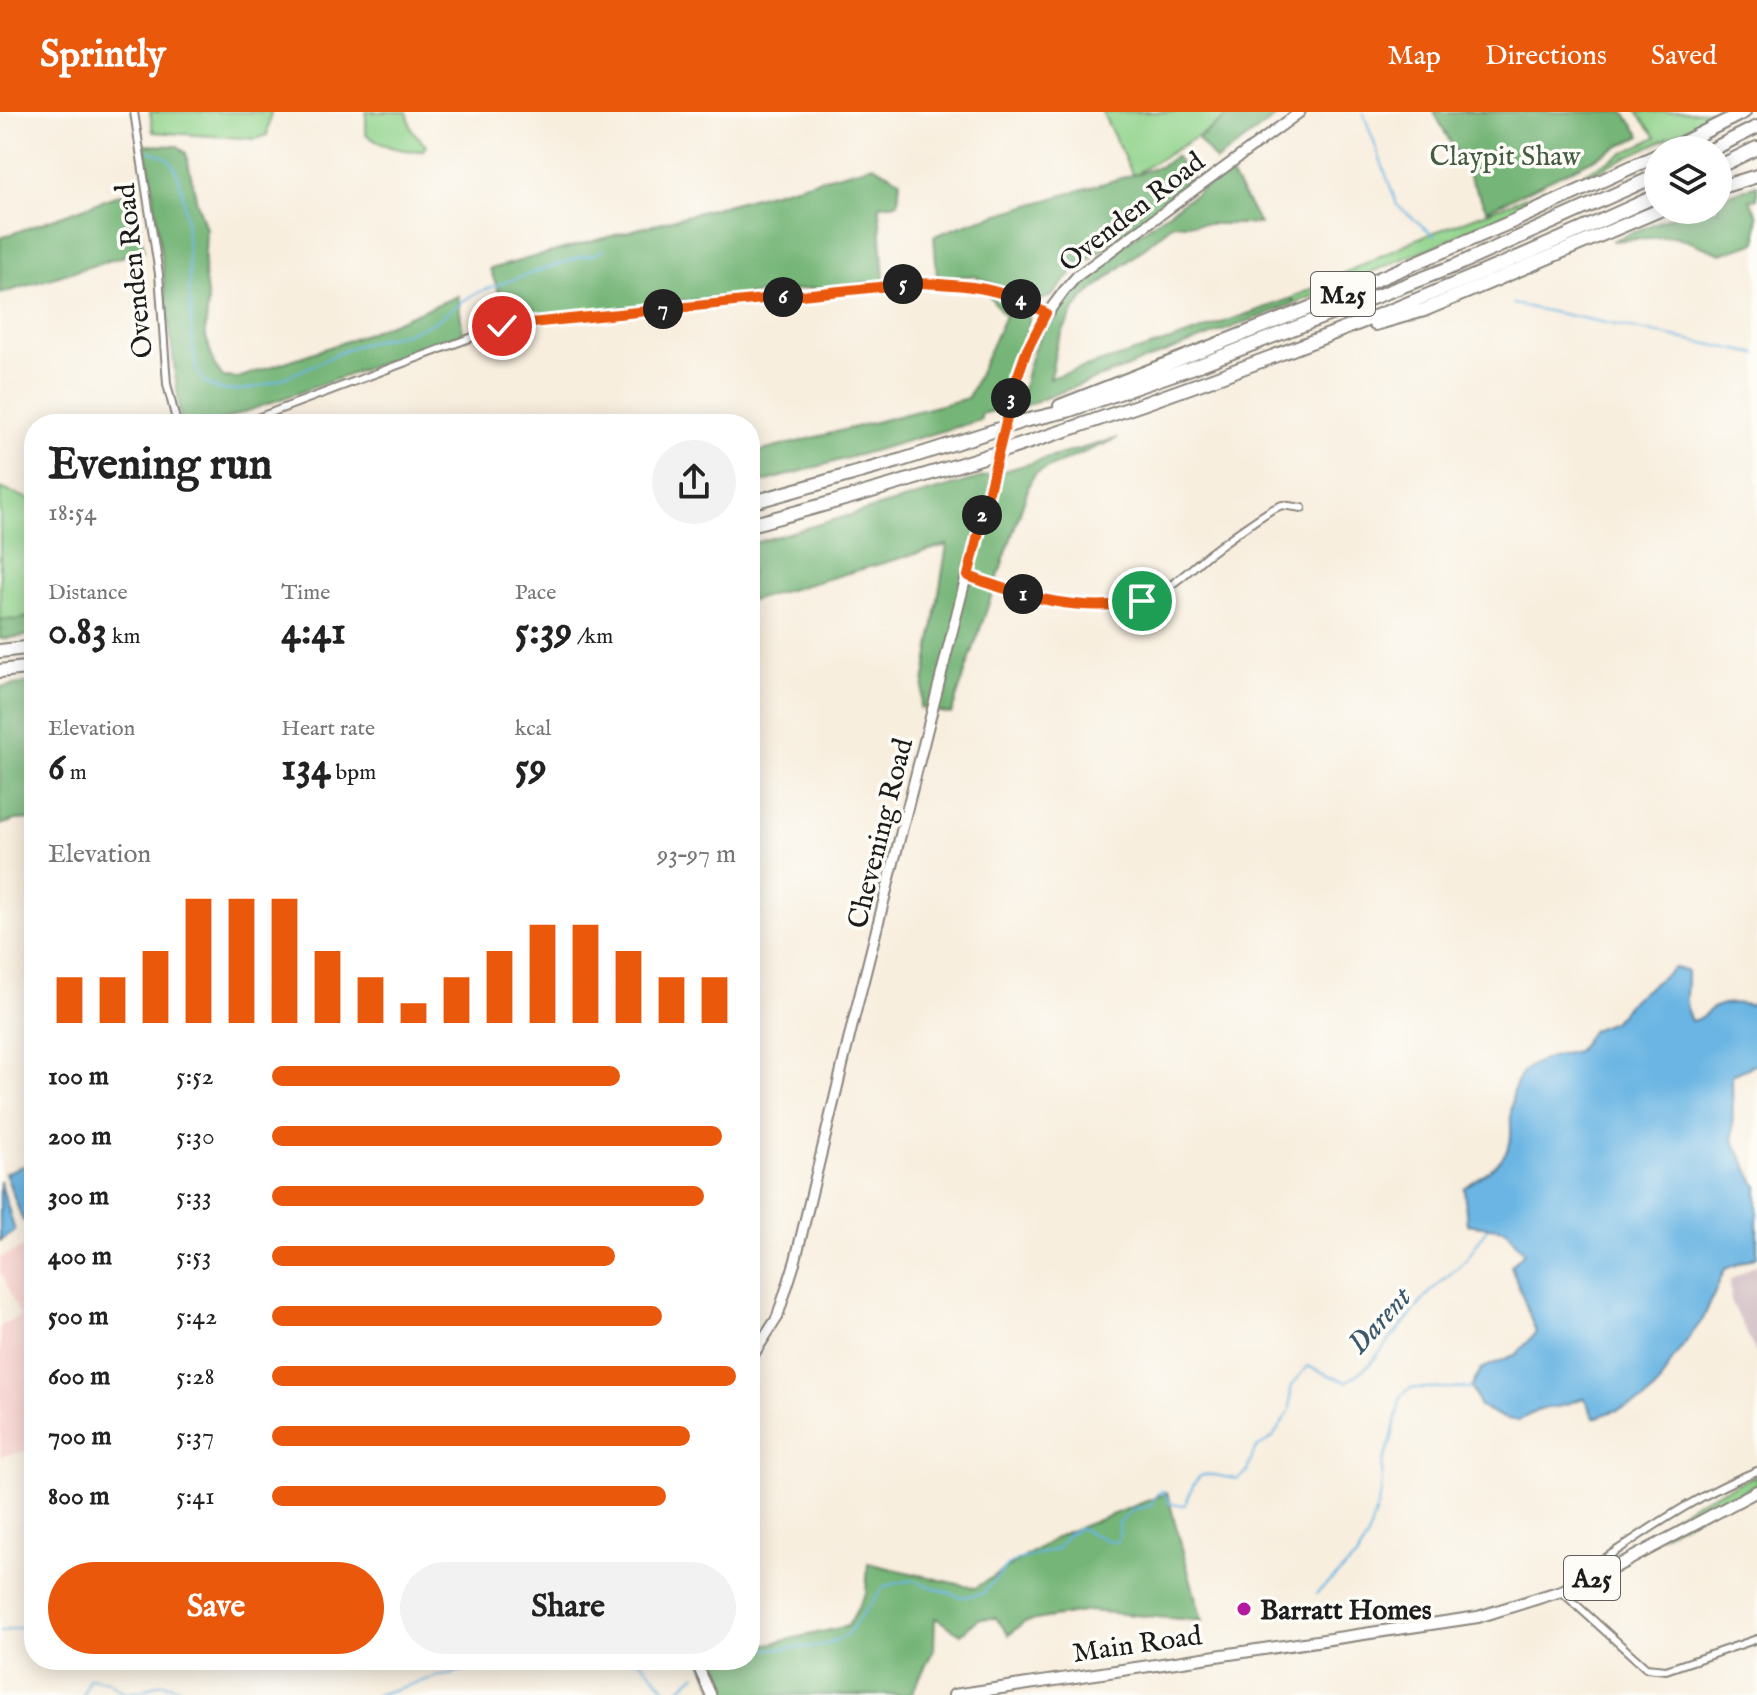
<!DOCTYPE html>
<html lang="en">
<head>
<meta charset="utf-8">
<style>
  :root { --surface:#fff; --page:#f2f2f2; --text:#222; --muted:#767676; --accent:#ea580c }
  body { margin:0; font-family:"IM FELL English",serif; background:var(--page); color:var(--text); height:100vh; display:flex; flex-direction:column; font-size:30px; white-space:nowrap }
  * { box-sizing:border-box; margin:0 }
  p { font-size:26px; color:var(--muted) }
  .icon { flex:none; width:44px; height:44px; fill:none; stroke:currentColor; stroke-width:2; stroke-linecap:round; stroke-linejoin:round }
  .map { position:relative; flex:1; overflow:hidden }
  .side { position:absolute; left:24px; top:302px; width:736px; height:1256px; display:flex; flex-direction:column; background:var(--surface); border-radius:32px; box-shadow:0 4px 20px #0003 }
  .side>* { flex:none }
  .buttons { position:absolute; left:1644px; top:24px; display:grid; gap:16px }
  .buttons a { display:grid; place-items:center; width:88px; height:88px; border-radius:50%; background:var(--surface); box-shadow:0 4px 20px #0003; font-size:40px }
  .pin { position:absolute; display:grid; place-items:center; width:68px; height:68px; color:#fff; margin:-34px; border:4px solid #fff; border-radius:50%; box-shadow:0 2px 8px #0007 }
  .km { position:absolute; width:40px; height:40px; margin:-20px; border-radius:50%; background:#222; color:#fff; font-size:22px; line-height:40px; text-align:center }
  .round { display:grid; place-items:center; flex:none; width:84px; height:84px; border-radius:42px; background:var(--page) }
  .head { display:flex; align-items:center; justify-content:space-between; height:136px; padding:0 24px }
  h1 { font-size:44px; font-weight:700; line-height:60px }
  .stats { display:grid; grid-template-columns:repeat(3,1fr); gap:12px; height:136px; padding:8px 24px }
  .stats div { display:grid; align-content:center }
  .stats b { font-size:40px; font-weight:700 }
  .stats small { font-size:22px; font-weight:400 }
  .stats p { font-size:22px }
  .chart { height:224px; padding:16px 24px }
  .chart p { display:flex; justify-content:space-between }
  .chart svg { width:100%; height:144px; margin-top:8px; stroke:var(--accent); stroke-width:6 }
  .button { display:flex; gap:16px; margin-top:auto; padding:16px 24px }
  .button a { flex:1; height:92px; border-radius:48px; background:var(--accent); color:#fff; font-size:32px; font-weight:700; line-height:92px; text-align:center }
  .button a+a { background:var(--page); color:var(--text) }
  ul { padding:0 24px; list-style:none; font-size:26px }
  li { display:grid; grid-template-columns:128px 96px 1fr; align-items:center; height:60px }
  li i { height:20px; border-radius:10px; background:var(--accent) }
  header { display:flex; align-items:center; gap:48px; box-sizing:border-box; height:112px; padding:0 40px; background:var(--accent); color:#fff }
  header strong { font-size:38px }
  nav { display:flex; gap:44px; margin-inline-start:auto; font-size:28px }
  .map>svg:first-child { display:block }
  .built { fill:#f7d0cc }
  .industrial { fill:#d2bec3 }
  .green { fill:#90d38b; stroke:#567854; stroke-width:2 }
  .forest { fill:#74b577; stroke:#48684a; stroke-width:2 }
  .water { fill:#6ab5e3; stroke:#436880; stroke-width:2 }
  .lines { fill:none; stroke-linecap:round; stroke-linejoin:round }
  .stream { stroke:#6ab5e3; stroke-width:2 }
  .minor-casing { stroke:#8a857d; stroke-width:10 }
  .secondary-casing { stroke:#8a857d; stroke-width:13 }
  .primary-casing { stroke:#8a857d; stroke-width:14 }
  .motorway-casing { stroke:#8a857d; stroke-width:16 }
  .minor { stroke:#fff; stroke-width:6 }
  .secondary { stroke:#fff; stroke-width:9 }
  .primary { stroke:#fff; stroke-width:10 }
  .motorway { stroke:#fff; stroke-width:12 }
  .secondary-bridge-casing { stroke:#8a857d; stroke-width:13; stroke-linecap:butt }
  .secondary-bridge { stroke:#fff; stroke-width:9 }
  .route-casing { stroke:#fff; stroke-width:16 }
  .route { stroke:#ea580c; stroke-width:10 }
  .poi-dot { fill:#b5179e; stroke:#fdfcf7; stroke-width:3 }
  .labels { text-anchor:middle; stroke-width:7; stroke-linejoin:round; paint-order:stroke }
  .shield { fill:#fdfcf7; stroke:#605f5e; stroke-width:2 }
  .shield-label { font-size:26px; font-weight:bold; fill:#1c1c1c }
  .park-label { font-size:28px; fill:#455c43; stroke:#fdfcf7 }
  .street-label { font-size:28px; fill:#1c1c1c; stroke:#fdfcf7 }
  .poi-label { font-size:28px; font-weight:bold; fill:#1c1c1c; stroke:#fdfcf7; text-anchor:start }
  .water-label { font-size:30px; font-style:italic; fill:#3b596c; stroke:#fdfcf7 }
</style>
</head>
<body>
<header>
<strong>Sprintly</strong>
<nav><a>Map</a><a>Directions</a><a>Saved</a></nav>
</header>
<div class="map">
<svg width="1757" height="1583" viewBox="0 0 1757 1583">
  <rect width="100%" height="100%" fill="#fdfcf7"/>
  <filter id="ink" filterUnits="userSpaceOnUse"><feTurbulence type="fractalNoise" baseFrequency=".0125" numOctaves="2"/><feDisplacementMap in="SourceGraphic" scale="16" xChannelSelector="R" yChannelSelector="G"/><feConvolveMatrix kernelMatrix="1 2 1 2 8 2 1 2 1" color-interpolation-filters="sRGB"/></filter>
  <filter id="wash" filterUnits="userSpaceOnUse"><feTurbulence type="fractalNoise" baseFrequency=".006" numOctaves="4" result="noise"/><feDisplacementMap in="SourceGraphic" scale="32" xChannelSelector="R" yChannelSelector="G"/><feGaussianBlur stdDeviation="1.8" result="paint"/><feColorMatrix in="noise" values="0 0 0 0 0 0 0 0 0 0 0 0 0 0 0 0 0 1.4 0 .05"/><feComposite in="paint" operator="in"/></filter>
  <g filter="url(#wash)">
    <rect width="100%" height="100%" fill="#f8eede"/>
    <!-- built -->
    <path class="built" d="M34,1130V1338L0,1344V1214L20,1204L0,1160V1146Z"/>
    <!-- industrial -->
    <path class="industrial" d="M1757,1152V1243L1731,1189L1730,1168Z"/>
    <!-- green -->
    <g class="green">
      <path d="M150,0H271L267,23L256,27L153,20Z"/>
      <path d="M366,0H407L412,18L426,34L422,39C402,39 381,35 366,22Z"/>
      <path d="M1102,0H1233L1210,17L1133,63Z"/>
      <path d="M1637,0H1723L1449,128L1294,192L1292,186L1414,128L1571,68L1656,25Z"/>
      <path d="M0,376L34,389V504L16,508L0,507Z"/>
      <path d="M1757,1363V1372L1612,1450L1608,1451L1606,1448L1696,1390Z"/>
    </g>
    <!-- forest -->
    <g class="forest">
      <path d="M1233,0H1283L1216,49L1198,27Z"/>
      <path d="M1434,0H1624L1641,24L1487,98Z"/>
      <path d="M144,33L178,34L186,41L197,90L206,117L204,160L208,191L205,221L214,252L223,265L238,266L350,228L458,184L463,222L211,312L181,310L152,70Z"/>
      <path d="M1175,44L1194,69L1072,161L1052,184L1041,188L1031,187L974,164H937L934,124L972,110L1162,54Z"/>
      <path d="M873,53L900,68L898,91L879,93L884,169L509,207L490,157Z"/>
      <path d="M1226,60L1232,65L1260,112H1173L1086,184L1072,202L1057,231L1050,266L1176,227L1292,186L1294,192L1019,296C1024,272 1028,248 1039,226C1072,158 1166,104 1226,60Z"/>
      <path d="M1757,73V87L1750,88L1757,102V130L1721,142L1675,124L1612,129L1687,98H1718V86Z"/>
      <path d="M132,78L144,138L0,182V126Z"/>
      <path d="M988,182L1015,188L1024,193L1030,209L1001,297L981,302V308L750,374V342L968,286L1005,204Z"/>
      <path d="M1118,326L1036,361L1031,368L951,602L920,596L947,433L750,489V432Z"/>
      <path d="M34,504V523L0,527V507L16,508Z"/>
      <path d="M34,570V707L16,708L0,713V575Z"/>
      <path d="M1167,1381L1202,1509L1088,1499L1024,1510L1009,1523L996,1506L978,1507L961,1522L935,1506L934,1537L912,1581L905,1583H740L716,1579L702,1548H750V1531L764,1533L848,1514L866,1481L868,1451L975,1476L1060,1423Z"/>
    </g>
    <!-- water -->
    <g class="water">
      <path d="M1674,856L1687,858C1688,877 1682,892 1691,909C1701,908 1705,900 1715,895C1726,889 1739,892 1751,893L1757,888V952L1732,963L1733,1028L1757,1075V1144L1725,1157L1703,1207L1673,1247L1658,1274L1644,1289L1594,1306L1584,1286L1557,1295L1540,1297L1518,1309L1503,1306L1480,1294L1471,1276L1481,1257L1517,1242L1536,1220L1511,1154L1524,1141L1505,1117L1467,1112L1464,1076C1479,1065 1502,1053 1509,1034C1513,1026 1510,1012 1511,1003C1512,953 1534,948 1577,939L1592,918L1613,910L1633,887Z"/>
      <path d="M34,1053V1102L23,1109L5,1061L22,1054Z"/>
      <path d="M0,1069L15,1119L0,1129Z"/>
    </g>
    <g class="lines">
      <!-- stream -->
      <g class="stream">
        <path d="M1363,0L1397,93L1435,124"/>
        <path d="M150,39C157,42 167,44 171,50C194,80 186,197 194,242C196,253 195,261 204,269C234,299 318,250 350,236C379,225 409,224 437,208C451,199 461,188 477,181C510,167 546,157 580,145L596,142L604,137"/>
        <path d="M1513,192L1757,242"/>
        <path d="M1316,1482L1356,1446L1367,1427L1381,1382L1383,1349L1391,1330L1401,1284L1410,1276H1471"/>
        <path d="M0,1520L34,1512"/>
        <path d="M750,1538L823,1534L846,1524L884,1474L913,1468L961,1485L982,1482L1007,1454L1017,1448L1057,1437L1068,1422L1079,1416L1106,1428L1118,1430L1120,1423L1119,1411L1133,1397L1150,1394L1157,1382L1163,1379L1170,1392L1185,1393C1200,1355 1198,1361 1237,1367L1247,1360L1255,1337L1273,1325L1290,1298L1291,1275L1307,1254L1346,1270L1369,1253L1431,1179L1467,1147L1487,1116"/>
        <path d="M466,1548L476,1550"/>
        <path d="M635,1548L641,1549L672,1583"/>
        <path d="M703,1555L711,1548"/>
        <path d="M83,1583L89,1566L107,1569L124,1581L138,1580L163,1571L200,1583"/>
        <path d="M376,1583L439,1564L450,1563L479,1551L520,1553L552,1548"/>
        <path d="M673,1583L696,1562"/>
      </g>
    </g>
  </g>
  <g filter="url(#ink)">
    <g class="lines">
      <defs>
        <g id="minor">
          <path d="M134,0L159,162L167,272L177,312"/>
          <path d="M241,312L502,214L918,171C970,173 1000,175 1046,201"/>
          <path d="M968,464C1027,486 1103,512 1163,478C1179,469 1192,456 1206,444C1227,428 1249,412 1271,398L1282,393L1302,396"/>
          <path d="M1757,1359C1706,1379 1662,1408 1616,1439C1597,1452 1578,1463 1561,1479L1646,1556L1666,1558L1757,1527"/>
        </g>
        <g id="secondary">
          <path d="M1008,298C1022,247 1040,203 1077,164L1300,0"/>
          <path d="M750,1248L777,1206L795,1150L853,910L991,367"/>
          <path d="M695,1548L711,1583"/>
        </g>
        <path id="primary" d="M954,1583L1478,1505L1561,1479L1608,1459L1757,1379"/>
        <g id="motorway">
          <path d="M1668,38L1744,0"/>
          <path d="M1711,38L1757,15"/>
          <path d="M1718,55L1757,36"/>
          <path d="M1718,76L1757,64"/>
          <path d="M1375,212L1424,198L1660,98"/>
          <path d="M1060,294L1317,193L1509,111L1658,43"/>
          <path d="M750,391L902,348L1024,309L1067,299L1194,255L1457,153L1658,63"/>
          <path d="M750,413C1062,330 1365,218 1658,83"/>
          <path d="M0,539L34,535"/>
          <path d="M0,559L34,555"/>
        </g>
      </defs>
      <!-- minor casing -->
      <use href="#minor" class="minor-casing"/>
      <!-- secondary casing -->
      <use href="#secondary" class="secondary-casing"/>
      <!-- primary casing -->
      <use href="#primary" class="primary-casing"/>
      <!-- motorway casing -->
      <use href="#motorway" class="motorway-casing"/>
      <!-- minor -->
      <use href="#minor" class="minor"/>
      <!-- secondary -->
      <use href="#secondary" class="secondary"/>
      <!-- primary -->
      <use href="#primary" class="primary"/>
      <!-- motorway -->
      <use href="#motorway" class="motorway"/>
      <defs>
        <path id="secondary-bridge" d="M991,367L1008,298"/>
      </defs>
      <!-- secondary-bridge casing -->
      <use href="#secondary-bridge" class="secondary-bridge-casing"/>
      <!-- secondary-bridge -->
      <use href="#secondary-bridge" class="secondary-bridge"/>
    </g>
  </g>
  <g class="lines" filter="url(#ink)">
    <defs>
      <path id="route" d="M502,214L918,171C970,173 1000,175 1046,201L1027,238L1016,269L968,464C1024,485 1082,502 1142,489"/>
    </defs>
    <!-- route casing -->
    <use href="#route" class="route-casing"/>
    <!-- route -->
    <use href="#route" class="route"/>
  </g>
  <!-- markers -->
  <circle class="poi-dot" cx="1244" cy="1497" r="8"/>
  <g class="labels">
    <!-- shield labels -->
    <g class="shield">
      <rect x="1311" y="160" width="64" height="44" rx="6"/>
      <rect x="1564" y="1444" width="56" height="44" rx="6"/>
    </g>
    <g class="shield-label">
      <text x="1343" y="191">M25</text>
      <text x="1592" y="1475">A25</text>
    </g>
    <!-- park labels -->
    <g class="park-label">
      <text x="1505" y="53">Claypit Shaw</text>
    </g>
    <!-- street labels -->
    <g class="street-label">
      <text transform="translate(1131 99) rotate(-38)" y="10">Ovenden Road</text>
      <text transform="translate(133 159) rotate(-96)" y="10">Ovenden Road</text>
      <text transform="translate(879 721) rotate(-76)" y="10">Chevening Road</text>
      <text transform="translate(1137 1531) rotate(-8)" y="10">Main Road</text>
    </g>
    <!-- poi labels -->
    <g class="poi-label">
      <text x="1260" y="1507">Barratt Homes</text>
    </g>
    <!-- water labels -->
    <g class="water-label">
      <text transform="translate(1379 1208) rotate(-48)" y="10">Darent</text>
    </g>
  </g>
</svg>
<div class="buttons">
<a><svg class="icon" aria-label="layers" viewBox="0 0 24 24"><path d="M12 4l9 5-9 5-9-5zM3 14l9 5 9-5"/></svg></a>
</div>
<div class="pin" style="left:1142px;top:489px;background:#1e9e55"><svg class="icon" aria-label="arrive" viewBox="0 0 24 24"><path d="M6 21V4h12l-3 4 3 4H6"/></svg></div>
<div class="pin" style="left:502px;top:214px;background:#d93025"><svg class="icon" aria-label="check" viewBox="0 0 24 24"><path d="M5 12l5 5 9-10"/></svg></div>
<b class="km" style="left:1023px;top:482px">1</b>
<b class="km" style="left:982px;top:403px">2</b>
<b class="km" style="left:1011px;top:286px">3</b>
<b class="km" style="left:1021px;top:187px">4</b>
<b class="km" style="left:903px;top:172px">5</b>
<b class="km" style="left:783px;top:185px">6</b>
<b class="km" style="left:663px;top:197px">7</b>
<section class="side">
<div class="head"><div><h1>Evening run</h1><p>18:54</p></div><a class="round"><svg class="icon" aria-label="share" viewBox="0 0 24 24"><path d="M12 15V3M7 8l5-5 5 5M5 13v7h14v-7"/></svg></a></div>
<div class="stats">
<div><p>Distance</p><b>0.83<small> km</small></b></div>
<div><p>Time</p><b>4:41</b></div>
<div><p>Pace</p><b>5:39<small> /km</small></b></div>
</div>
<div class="stats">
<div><p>Elevation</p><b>6<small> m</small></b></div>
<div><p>Heart rate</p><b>134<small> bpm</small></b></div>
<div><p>kcal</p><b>59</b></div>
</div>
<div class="chart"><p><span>Elevation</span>93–97 m</p>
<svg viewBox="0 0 160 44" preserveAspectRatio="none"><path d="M5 44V30M15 44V30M25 44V22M35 44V6M45 44V6M55 44V6M65 44V22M75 44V30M85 44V38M95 44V30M105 44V22M115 44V14M125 44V14M135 44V22M145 44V30M155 44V30"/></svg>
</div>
<ul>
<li><b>100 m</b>5:52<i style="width:75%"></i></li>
<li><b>200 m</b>5:30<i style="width:97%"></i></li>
<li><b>300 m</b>5:33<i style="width:93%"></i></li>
<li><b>400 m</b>5:53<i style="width:74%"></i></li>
<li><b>500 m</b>5:42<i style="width:84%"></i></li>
<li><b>600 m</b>5:28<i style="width:100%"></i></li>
<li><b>700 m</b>5:37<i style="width:90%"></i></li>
<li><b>800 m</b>5:41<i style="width:85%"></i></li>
</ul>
<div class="button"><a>Save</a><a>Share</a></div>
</section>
</div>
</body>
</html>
